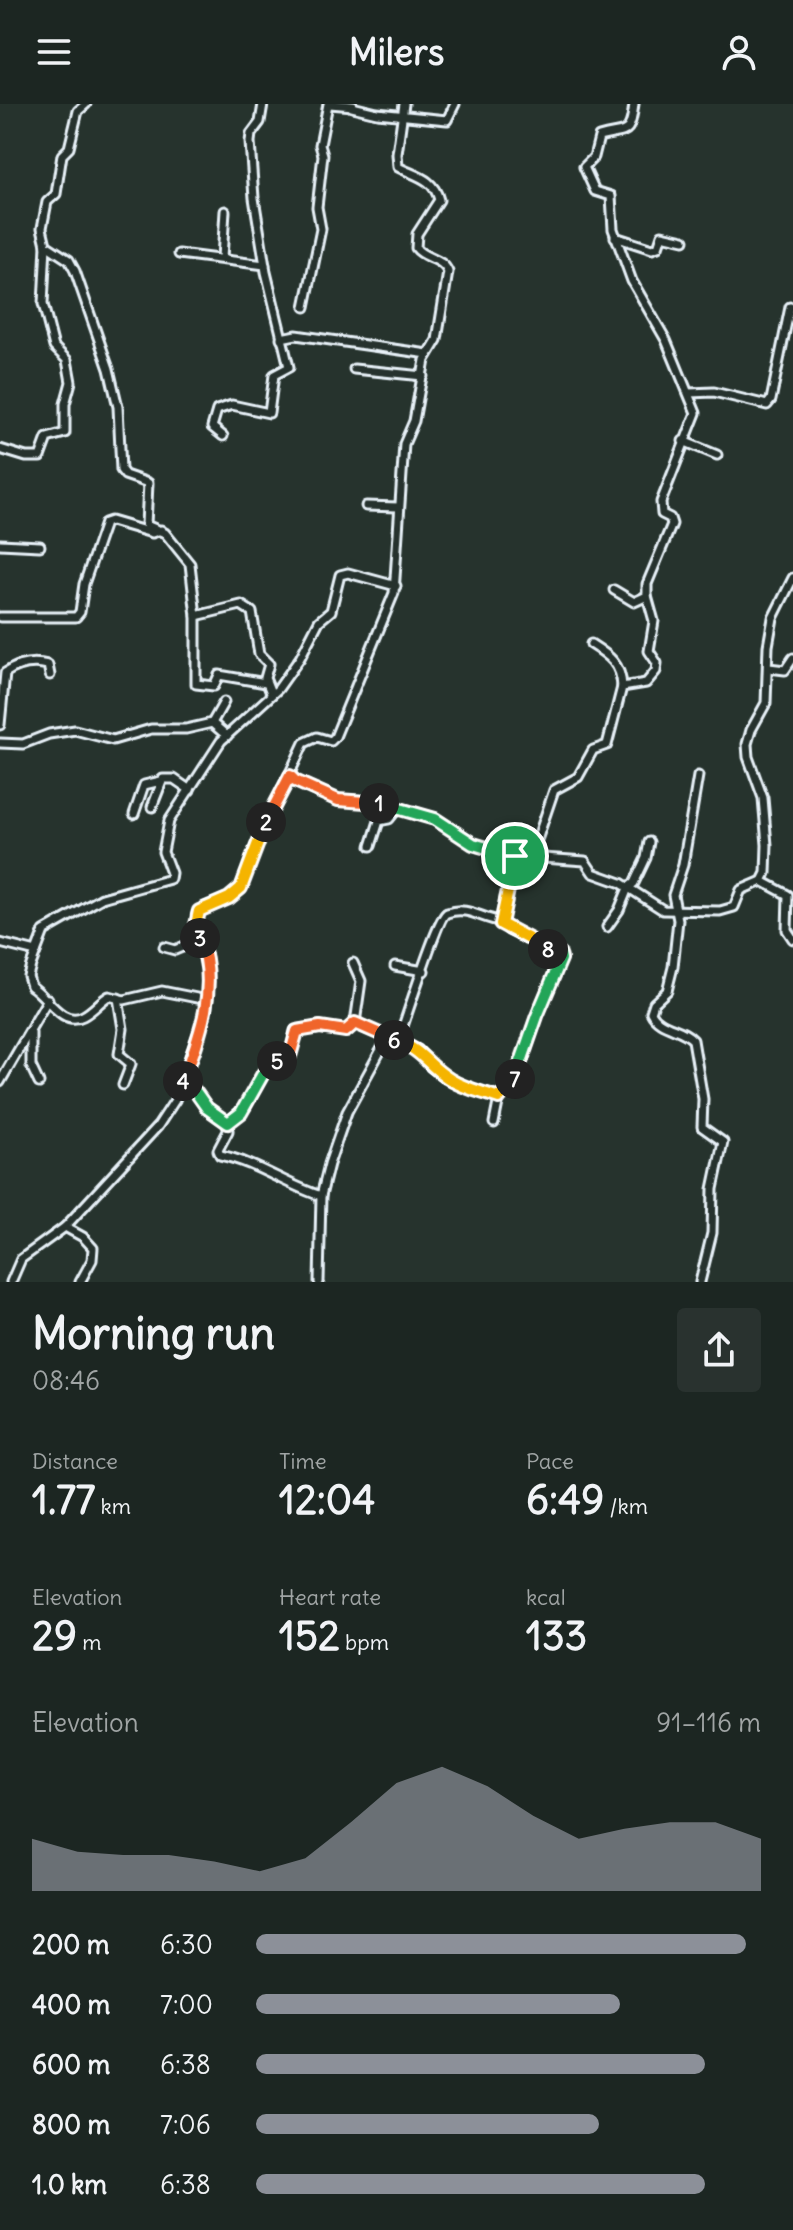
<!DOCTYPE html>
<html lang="en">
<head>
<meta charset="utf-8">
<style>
  :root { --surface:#1c2622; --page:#29322f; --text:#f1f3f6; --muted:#a0a5a5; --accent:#8c9099 }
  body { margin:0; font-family:Delius,sans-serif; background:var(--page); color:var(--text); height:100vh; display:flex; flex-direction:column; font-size:30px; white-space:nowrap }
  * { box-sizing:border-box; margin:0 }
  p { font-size:26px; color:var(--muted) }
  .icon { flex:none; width:44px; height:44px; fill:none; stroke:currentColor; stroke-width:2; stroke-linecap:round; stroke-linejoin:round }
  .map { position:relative; height:1178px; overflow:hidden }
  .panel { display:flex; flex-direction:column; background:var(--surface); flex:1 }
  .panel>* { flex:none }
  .pin { position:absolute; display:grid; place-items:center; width:68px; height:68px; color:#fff; margin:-34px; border:4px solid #fff; border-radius:50%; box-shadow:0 2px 8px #0007 }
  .km { position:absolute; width:40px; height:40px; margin:-20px; border-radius:50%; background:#222; color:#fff; font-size:22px; line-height:40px; text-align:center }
  .round { display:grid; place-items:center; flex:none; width:84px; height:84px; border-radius:8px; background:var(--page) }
  .headline { display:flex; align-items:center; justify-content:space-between; height:136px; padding:0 32px }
  h1 { font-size:44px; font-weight:700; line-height:60px }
  .metrics { display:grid; grid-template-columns:repeat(3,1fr); gap:12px; height:136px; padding:8px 32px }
  .metrics div { display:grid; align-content:center }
  .metrics b { font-size:40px; font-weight:700 }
  .metrics small { font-size:22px; font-weight:400 }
  .metrics p { font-size:22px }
  .chart { height:224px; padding:16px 32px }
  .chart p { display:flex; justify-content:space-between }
  .chart svg { width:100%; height:144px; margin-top:8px; fill:var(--accent); opacity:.7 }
  ul { padding:0 32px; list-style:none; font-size:26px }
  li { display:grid; grid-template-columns:128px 96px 1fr; align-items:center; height:60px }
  li i { height:20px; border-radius:10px; background:var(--accent) }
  header { display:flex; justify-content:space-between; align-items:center; height:104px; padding:0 32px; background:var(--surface); font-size:36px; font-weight:700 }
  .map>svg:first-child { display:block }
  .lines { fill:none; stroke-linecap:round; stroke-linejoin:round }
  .minor-casing { stroke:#e8f1f8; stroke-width:13 }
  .minor { stroke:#26332d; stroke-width:7 }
  .split-1-casing { stroke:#fff; stroke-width:16 }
  .split-2-casing { stroke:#fff; stroke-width:16 }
  .split-3-casing { stroke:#fff; stroke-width:16 }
  .split-4-casing { stroke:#fff; stroke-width:16 }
  .split-5-casing { stroke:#fff; stroke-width:16 }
  .split-6-casing { stroke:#fff; stroke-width:16 }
  .split-7-casing { stroke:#fff; stroke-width:16 }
  .split-8-casing { stroke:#fff; stroke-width:16 }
  .split-9-casing { stroke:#fff; stroke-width:16 }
  .split-1 { stroke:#22a559; stroke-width:10 }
  .split-2 { stroke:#f0652b; stroke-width:10 }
  .split-3 { stroke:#f5b400; stroke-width:10 }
  .split-4 { stroke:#f0652b; stroke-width:10 }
  .split-5 { stroke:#22a559; stroke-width:10 }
  .split-6 { stroke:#f0652b; stroke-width:10 }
  .split-7 { stroke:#f5b400; stroke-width:10 }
  .split-8 { stroke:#22a559; stroke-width:10 }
  .split-9 { stroke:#f5b400; stroke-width:10 }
</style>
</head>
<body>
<header><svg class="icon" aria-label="menu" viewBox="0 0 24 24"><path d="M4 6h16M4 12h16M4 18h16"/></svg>Milers<svg class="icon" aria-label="person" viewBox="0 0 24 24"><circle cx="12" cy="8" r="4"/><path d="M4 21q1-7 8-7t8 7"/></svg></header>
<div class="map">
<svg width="793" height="1178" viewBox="0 0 793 1178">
  <rect width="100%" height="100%" fill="#26332d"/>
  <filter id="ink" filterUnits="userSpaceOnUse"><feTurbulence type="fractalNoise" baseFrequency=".0125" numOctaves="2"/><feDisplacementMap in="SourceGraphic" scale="16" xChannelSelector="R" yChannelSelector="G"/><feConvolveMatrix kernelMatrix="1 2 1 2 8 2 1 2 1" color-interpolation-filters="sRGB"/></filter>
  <g filter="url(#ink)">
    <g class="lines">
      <defs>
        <g id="minor">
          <path d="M330,0L353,2"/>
          <path d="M352,3L377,9L447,16L455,0"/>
          <path d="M615,133L652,145L658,143L662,131L684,136"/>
          <path d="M46,141L69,156L75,167L109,265L118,303L121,366L125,371L148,379L146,421L165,429L190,460L196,512L241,501L252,508L259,550L269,560L265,574L271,589"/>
          <path d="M179,150L265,161"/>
          <path d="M222,154L225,107"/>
          <path d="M305,203L321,125L317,103L323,51L320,41L328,0"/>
          <path d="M281,234L296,231L428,250"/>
          <path d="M354,265L423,272"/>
          <path d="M689,289L714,288L767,301L771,296L790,203"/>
          <path d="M223,332L212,323L217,306L232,301L269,309L274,271L289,263L266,168L254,94L250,38L251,30L260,18L263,0"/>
          <path d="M683,337L717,351"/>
          <path d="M0,345L26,353H40L47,334L65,329V300L71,278L67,256L54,243L43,200L46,141L42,124L47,98L56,90L62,51L69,44L78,7L86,0"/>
          <path d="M366,402L398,403"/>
          <path d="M0,440L40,442"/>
          <path d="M614,486L634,498L647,492"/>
          <path d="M196,512V580L214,582L219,571L266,579"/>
          <path d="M0,513H76L80,508L84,480L105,419L111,417L152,429L161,426"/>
          <path d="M591,540C610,552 621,560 622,583"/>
          <path d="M769,564L785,566L793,554"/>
          <path d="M212,619L224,598"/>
          <path d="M0,621L5,569C18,560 33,557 48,561L50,571"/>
          <path d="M0,639L23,640L49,630L75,626L113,636L151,625H186L212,619L227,632"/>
          <path d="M290,672L295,677L338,696L374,697L435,715L480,743L515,752L585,757L593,769L621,779L663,806L720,807L734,803L741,786L762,777L766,769L767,741L763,694L748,653L747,640L751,626L766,599L768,542L773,514L793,474"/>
          <path d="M698,672L683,761L673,791L678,816L673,863L667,887L654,899L651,908C659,925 682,923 693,936L703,995L702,1023L723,1038L713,1085L712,1129L700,1178"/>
          <path d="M152,703L163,675H174L190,686"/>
          <path d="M134,710L144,681L161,677"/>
          <path d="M371,742L379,717L389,715L397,705"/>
          <path d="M531,754L554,686L578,673L593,646L607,641L622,583L646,579L656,567L657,559L649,547L654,517L647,492V480L672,420L670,414L662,410L661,398L696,309L666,236L632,177L613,125L611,92L595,87L584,63L594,53L599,33C626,25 630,35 634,0"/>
          <path d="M762,777L788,791L787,826L793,835"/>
          <path d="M607,823L619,806L628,784L634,779L646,754L649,738"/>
          <path d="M0,839L36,848"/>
          <path d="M164,843L175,846L201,835"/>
          <path d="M353,859L361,877L355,919C371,925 389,941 402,925C408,909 438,812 447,809C468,801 483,816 501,817L515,752"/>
          <path d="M395,862L424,867"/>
          <path d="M118,894L123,925L119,950L131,960L123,981"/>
          <path d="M207,896L162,887L124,896L109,892C100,897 93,907 83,912C62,923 47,892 31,882L28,872L31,861L44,827L102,794L170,775L171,769L163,748L169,717L221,637L278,585L300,554L319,517L331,507L340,471L348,469L396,482"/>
          <path d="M31,929V962L39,979"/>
          <path d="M0,978L48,895"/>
          <path d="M182,979L195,987L207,1004L228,1019V1027L218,1046L220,1051C256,1058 286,1081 321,1092"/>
          <path d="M228,1019L246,1002L265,967L290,952L295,927L320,923L346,927L355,919"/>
          <path d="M494,1019L499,994L517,972L537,912L561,854L558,849L509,826L501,817"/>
          <path d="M11,1178L21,1155L65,1123"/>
          <path d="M80,1178L92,1156L93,1144L83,1133L65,1123L158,1022L175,996L206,907L208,870L196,821L197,810L205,803L229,794L241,784L254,746L304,639L317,633L331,637L335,633L394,489L404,340L414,317L425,256L437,236L448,168C443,154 424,155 416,144L417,130L439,96C434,74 415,72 398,63L397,50L404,0"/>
          <path d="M319,1178L321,1092L329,1060L347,1008L388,933L418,946L431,963L451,977L499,994"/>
        </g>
      </defs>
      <!-- minor casing -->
      <use href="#minor" class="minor-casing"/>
      <!-- minor -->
      <use href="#minor" class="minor"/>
    </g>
  </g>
  <g class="lines" filter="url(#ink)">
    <defs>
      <path id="split-1" d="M379,699L435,715L473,740L515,752"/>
      <path id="split-2" d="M266,718L290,672L295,677L338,696L379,699"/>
      <path id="split-3" d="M200,834L196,821L199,807L229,794L241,784L266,718"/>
      <path id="split-4" d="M183,977C200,932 219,882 200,834"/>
      <path id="split-5" d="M183,977L182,979L195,987L207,1004L228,1019L241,1009L264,968L277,957"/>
      <path id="split-6" d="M277,957L290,952L297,927L320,923L346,927L355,919L394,936"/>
      <path id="split-7" d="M394,936C424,946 426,961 451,976C465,985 483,988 499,994L515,975"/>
      <path id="split-8" d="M515,975L537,912L561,855L560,850L548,845"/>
      <path id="split-9" d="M515,752L501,820L548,845"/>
    </defs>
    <!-- split-1 casing -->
    <use href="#split-1" class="split-1-casing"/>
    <!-- split-2 casing -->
    <use href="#split-2" class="split-2-casing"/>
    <!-- split-3 casing -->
    <use href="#split-3" class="split-3-casing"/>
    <!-- split-4 casing -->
    <use href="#split-4" class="split-4-casing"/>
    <!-- split-5 casing -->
    <use href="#split-5" class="split-5-casing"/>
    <!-- split-6 casing -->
    <use href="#split-6" class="split-6-casing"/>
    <!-- split-7 casing -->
    <use href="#split-7" class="split-7-casing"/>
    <!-- split-8 casing -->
    <use href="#split-8" class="split-8-casing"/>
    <!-- split-9 casing -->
    <use href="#split-9" class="split-9-casing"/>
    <!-- split-1 -->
    <use href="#split-1" class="split-1"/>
    <!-- split-2 -->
    <use href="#split-2" class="split-2"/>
    <!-- split-3 -->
    <use href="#split-3" class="split-3"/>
    <!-- split-4 -->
    <use href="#split-4" class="split-4"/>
    <!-- split-5 -->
    <use href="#split-5" class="split-5"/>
    <!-- split-6 -->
    <use href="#split-6" class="split-6"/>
    <!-- split-7 -->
    <use href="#split-7" class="split-7"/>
    <!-- split-8 -->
    <use href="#split-8" class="split-8"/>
    <!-- split-9 -->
    <use href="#split-9" class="split-9"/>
  </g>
</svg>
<div class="pin" style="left:515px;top:752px;background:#1e9e55"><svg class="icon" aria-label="arrive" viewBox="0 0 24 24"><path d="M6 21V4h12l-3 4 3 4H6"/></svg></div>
<b class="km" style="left:379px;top:699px">1</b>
<b class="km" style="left:266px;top:718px">2</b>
<b class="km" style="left:200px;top:834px">3</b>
<b class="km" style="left:183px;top:977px">4</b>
<b class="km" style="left:277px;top:957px">5</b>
<b class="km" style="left:394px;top:936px">6</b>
<b class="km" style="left:515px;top:975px">7</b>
<b class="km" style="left:548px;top:845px">8</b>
</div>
<section class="panel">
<div class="headline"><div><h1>Morning run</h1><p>08:46</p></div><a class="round"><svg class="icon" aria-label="share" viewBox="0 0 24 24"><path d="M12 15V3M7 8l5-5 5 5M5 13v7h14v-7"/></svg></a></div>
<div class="metrics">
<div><p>Distance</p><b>1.77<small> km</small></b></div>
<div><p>Time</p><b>12:04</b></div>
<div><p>Pace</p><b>6:49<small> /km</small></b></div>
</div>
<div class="metrics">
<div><p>Elevation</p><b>29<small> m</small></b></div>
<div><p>Heart rate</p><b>152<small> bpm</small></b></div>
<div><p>kcal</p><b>133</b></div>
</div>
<div class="chart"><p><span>Elevation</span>91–116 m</p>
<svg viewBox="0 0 160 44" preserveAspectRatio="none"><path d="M0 44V28L10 32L20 33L30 33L40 35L50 38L60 34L70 23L80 11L90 6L100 12L110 21L120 28L130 25L140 23L150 23L160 28V44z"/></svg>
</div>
<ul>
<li><b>200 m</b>6:30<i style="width:97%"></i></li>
<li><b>400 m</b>7:00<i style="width:72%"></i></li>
<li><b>600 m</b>6:38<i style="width:89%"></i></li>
<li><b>800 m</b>7:06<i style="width:68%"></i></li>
<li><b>1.0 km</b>6:38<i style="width:89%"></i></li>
</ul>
</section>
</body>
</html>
